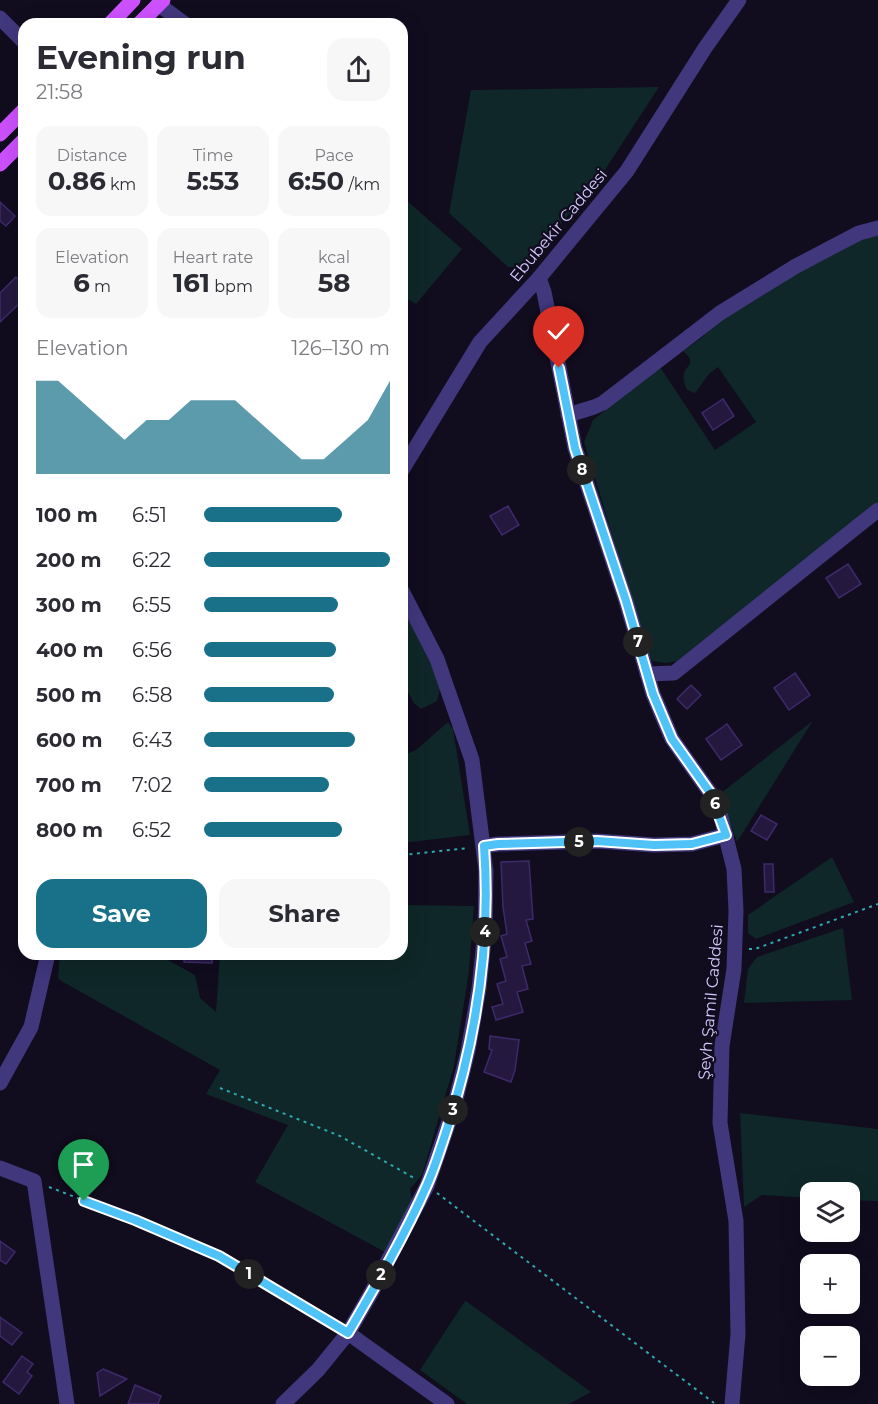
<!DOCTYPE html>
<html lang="en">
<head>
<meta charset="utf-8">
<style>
  :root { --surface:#fff; --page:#f7f7f7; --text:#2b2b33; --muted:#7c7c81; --accent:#187189 }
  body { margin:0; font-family:Montserrat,sans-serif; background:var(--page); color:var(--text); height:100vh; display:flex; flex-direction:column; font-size:22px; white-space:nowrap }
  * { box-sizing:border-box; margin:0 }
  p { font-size:20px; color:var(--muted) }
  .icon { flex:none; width:33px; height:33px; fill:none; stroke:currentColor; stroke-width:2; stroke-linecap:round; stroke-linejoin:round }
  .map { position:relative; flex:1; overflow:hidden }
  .drawer { position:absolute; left:18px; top:18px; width:390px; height:942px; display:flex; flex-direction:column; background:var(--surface); border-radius:18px; box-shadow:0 6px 24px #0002 }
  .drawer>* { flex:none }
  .controls { position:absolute; left:800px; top:1182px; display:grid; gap:12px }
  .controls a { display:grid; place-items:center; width:60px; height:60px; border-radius:12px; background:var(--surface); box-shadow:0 6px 24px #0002; font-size:30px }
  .pin { position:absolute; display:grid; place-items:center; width:51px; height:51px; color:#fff; margin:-62px -26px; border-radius:50% 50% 50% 0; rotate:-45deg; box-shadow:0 0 6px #0007 }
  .pin .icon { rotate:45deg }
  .km { position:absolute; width:30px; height:30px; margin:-15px; border-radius:50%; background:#222; color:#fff; font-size:16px; line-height:30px; text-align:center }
  .round { display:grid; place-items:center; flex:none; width:63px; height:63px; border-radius:18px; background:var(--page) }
  .headline { display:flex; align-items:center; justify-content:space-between; height:102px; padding:0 18px }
  h1 { font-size:33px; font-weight:700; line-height:45px }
  .stats { display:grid; grid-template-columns:repeat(3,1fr); gap:9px; height:102px; padding:6px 18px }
  .stats div { display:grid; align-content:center; border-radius:15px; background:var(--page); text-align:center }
  .stats b { font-size:26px; font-weight:700 }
  .stats small { font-size:16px; font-weight:400 }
  .stats p { font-size:16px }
  .chart { height:168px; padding:12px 18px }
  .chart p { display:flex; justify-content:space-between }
  .chart svg { width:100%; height:108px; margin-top:6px; fill:var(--accent); opacity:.7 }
  .cta { display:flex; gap:12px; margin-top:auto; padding:12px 18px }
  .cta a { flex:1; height:69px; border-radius:18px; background:var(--accent); color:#fff; font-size:24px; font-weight:700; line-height:69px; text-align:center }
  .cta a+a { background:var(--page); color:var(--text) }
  ul { padding:0 18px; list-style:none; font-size:20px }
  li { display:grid; grid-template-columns:96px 72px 1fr; align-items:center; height:45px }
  li i { height:15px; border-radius:8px; background:var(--accent) }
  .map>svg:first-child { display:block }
  .green { fill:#0f2728 }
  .building { fill:#24183f; stroke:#3d2a6b; stroke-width:1.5 }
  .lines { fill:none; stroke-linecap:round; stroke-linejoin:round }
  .path { stroke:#2dabaf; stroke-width:2; stroke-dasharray:3 4.5; stroke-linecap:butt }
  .minor { stroke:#40377d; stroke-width:15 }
  .major { stroke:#cd51fe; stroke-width:15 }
  .route-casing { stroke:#fff; stroke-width:12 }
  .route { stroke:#4fc3f7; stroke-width:8 }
  .labels { text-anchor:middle; stroke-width:4.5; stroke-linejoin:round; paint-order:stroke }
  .street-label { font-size:16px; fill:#d4caff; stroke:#110c1e }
</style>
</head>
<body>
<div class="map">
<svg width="878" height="1404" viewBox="0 0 878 1404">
  <rect width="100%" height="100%" fill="#110c1e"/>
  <!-- green -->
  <g class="green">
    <path d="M659,87L597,182L522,268L508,267L449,213L471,90Z"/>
    <path d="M406,200L462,249L416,304L402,296V209Z"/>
    <path d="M878,234V502L677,661L666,663L652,661L648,652L584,442L593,420L660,367L715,450L756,422L718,367L709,374L695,393L687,390C677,368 692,369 690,360C689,356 686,354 683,351L700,339L721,320L799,271L863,237Z"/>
    <path d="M402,604L431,663L440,689L437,701L421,709L414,703L402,681Z"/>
    <path d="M448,722L453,729L470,835L402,843V756L416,750Z"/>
    <path d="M811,722H812L737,842L720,794Z"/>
    <path d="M832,857L854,902L756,939L748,933V915Z"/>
    <path d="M402,905L474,906L469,971L454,1066L422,1175L410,1189L412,1200L385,1252L255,1182L288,1125L206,1094L220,1070L63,982L58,978L60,954H157L195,975L200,998L216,1012L220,954H402Z"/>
    <path d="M843,928L852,1000L744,1003L748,969L757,957Z"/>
    <path d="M740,1113L878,1129V1201L849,1200V1192H810V1198L762,1195L744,1207Z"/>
    <path d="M465,1301H466L591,1392L569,1404H467L420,1370Z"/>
  </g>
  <!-- building -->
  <g class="building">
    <path d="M0,202L15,216L6,226L0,221Z"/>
    <path d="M16,277L24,285V299L0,322V293Z"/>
    <path d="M723,399L734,416L713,430L702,413Z"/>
    <path d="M508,506L519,525L502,535L490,516Z"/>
    <path d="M848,564L861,584L839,598L826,578Z"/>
    <path d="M795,673L810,695L789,710L774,688Z"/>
    <path d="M691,685L701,695L687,709L677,699Z"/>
    <path d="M727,724L742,745L721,760L706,739Z"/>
    <path d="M761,815L777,824L767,840L751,831Z"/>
    <path d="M529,861L533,919L526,920L532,941L525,943L531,964L522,966L528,989L517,992L523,1012L496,1020L492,1007L503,1004L497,984L506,981L500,959L507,957L501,936L507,934L503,907L501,862Z"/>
    <path d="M764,864H773L774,892H765Z"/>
    <path d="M185,954H213L212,963L184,962Z"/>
    <path d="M490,1036L519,1040L515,1070L511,1082L484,1072L492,1050L489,1049Z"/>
    <path d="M0,1241L15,1252L6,1264L0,1260Z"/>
    <path d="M0,1317L22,1333L12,1345L0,1336Z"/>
    <path d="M22,1356L33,1364L27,1372L32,1376L19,1394L3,1382Z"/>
    <path d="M103,1369L127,1379L100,1396L97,1373Z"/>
    <path d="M135,1385L161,1396L158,1404H128Z"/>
  </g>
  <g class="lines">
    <!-- path -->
    <g class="path">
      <path d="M402,855L469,848"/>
      <path d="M749,949H755L878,904"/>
      <path d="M220,1088L340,1136L414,1178"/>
      <path d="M49,1187L135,1220L219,1256L338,1327"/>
      <path d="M437,1193L714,1403"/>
    </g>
    <!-- minor -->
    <g class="minor">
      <path d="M158,4L185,24"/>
      <path d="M0,18L24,42"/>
      <path d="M539,278L544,292L575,448L626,601L653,694L672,739L711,794L721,817L734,869L736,911L734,969L722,1046L720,1123L736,1221L738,1334L732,1404"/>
      <path d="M568,415L594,407L603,403L720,313L796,266L859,233L878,228"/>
      <path d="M402,470L480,342L539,278L627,171L705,48L739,0"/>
      <path d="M647,674L674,673L878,510"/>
      <path d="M484,846L498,844L597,841L654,845L692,844L726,835"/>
      <path d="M0,1083L31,1027L48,954"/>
      <path d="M0,1168L34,1181L67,1404"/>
      <path d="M348,1333L447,1404"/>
      <path d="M283,1404L318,1370L348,1333L370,1295L427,1186L454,1107L468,1051L479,989L485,930L486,871L472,760L437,659L402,591"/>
    </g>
    <!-- major -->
    <g class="major">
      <path d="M110,24L133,0"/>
      <path d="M139,24L163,0"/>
      <path d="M0,134L24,110"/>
      <path d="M0,164L24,140"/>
    </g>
  </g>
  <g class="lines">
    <defs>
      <path id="route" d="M84,1201L135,1220L219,1256L348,1333C376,1285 405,1235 427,1185C435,1167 441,1147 447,1129C476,1039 491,941 484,846L498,844L597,841L654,845L692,844L726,835L711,794L672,739L653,694L626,601L575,448L559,368"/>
    </defs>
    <!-- route casing -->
    <use href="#route" class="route-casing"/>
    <!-- route -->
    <use href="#route" class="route"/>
  </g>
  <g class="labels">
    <!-- street labels -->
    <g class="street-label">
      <text transform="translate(558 225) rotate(-50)" y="6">Ebubekir Caddesi</text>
      <text transform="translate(710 1002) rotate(-85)" y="6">Şeyh Şamil Caddesi</text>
    </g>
  </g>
</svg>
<div class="controls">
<a><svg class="icon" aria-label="layers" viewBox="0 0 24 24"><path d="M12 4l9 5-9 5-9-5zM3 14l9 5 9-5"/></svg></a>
<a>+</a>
<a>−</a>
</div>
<div class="pin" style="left:84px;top:1201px;background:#1e9e55"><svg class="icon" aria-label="arrive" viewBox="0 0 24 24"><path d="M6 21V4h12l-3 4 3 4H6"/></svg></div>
<div class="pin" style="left:559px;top:368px;background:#d93025"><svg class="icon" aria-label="check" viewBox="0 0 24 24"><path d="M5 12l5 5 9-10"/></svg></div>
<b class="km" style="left:249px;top:1274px">1</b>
<b class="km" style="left:381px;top:1275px">2</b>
<b class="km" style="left:453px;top:1110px">3</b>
<b class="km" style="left:485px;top:932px">4</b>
<b class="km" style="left:579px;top:842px">5</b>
<b class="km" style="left:715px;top:804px">6</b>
<b class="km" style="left:638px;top:642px">7</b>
<b class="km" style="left:582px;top:470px">8</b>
<section class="drawer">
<div class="headline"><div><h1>Evening run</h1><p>21:58</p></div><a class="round"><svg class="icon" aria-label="share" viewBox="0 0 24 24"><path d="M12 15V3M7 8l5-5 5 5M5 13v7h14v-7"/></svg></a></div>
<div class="stats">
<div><p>Distance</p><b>0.86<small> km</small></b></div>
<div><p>Time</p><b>5:53</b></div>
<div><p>Pace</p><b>6:50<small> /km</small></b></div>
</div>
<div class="stats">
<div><p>Elevation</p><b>6<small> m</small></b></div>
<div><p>Heart rate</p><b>161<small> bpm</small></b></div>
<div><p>kcal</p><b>58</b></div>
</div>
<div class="chart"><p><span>Elevation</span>126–130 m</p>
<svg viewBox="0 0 160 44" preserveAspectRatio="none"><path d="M0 44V6L10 6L20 14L30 22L40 30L50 22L60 22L70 14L80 14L90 14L100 22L110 30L120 38L130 38L140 30L150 22L160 6V44z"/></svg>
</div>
<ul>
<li><b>100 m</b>6:51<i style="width:74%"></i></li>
<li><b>200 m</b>6:22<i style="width:100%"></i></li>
<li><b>300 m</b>6:55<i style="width:72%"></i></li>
<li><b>400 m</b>6:56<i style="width:71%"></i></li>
<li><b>500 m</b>6:58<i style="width:70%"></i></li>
<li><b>600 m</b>6:43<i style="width:81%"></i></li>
<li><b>700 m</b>7:02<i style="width:67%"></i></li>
<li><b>800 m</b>6:52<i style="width:74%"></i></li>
</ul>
<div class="cta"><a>Save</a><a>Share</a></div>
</section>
</div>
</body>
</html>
